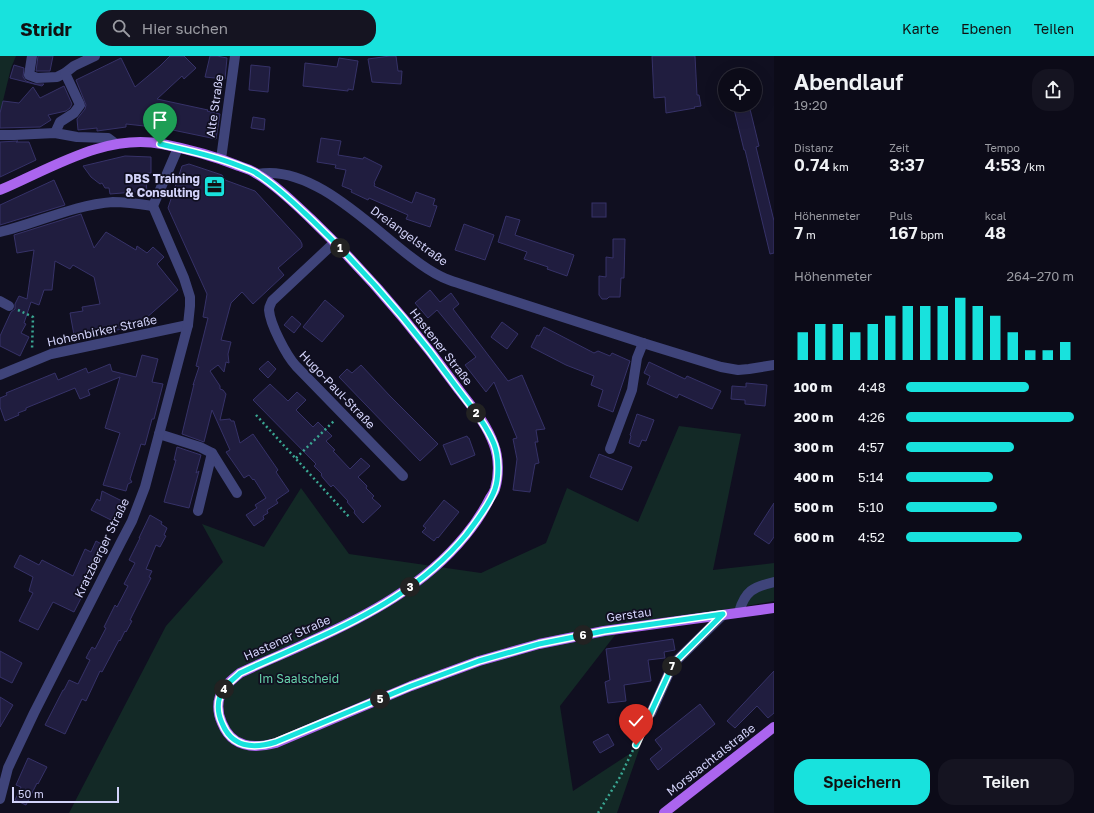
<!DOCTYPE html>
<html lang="de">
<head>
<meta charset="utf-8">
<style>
  :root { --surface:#0c0b18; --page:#151421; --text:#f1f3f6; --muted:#9a9ba2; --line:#2c2b37; --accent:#18e2dd }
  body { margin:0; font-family:"Golos Text",sans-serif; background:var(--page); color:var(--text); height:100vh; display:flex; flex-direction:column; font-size:15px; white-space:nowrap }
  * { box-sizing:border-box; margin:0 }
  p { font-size:13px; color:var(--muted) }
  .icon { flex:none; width:22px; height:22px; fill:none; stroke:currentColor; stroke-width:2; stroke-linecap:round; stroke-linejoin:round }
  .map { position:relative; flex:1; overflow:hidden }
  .details { display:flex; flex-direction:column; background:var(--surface); width:320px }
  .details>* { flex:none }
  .buttons { position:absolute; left:718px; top:12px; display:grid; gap:8px }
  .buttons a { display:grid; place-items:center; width:44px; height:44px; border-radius:50%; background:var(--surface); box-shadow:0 4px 16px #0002,0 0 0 1px var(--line); font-size:20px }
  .scale { position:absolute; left:12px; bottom:10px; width:107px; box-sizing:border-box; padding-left:4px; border:2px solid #d3d3fa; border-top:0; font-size:11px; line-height:14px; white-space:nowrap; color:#d3d3fa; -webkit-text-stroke:3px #100f20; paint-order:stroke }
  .pin { position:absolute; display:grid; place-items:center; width:34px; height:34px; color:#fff; margin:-41px -17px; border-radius:50% 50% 50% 0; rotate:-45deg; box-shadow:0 0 4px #0007 }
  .pin .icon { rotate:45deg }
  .km { position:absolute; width:20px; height:20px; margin:-10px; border-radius:50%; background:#222; color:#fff; font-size:11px; line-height:20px; text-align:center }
  .round { display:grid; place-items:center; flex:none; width:42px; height:42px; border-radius:16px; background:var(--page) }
  .head { display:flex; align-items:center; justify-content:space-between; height:68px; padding:0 20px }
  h1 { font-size:22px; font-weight:600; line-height:30px }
  .stats { display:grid; grid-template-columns:repeat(3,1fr); gap:6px; height:68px; padding:4px 20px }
  .stats div { display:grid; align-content:center }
  .stats b { font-size:17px; font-weight:600 }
  .stats small { font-size:11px; font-weight:400 }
  .stats p { font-size:11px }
  .chart { height:112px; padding:8px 20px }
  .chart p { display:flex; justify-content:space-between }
  .chart svg { width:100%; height:72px; margin-top:4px; stroke:var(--accent); stroke-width:6 }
  .action { display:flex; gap:8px; margin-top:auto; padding:8px 20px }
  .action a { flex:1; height:46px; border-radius:16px; background:var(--accent); color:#111; font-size:16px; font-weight:600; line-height:46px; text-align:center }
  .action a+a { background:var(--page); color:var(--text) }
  ul { padding:0 20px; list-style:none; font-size:13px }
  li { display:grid; grid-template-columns:64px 48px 1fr; align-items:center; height:30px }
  li i { height:10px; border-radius:5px; background:var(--accent) }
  header { display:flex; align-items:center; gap:24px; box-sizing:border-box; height:56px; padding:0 20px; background:var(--accent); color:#111 }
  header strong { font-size:19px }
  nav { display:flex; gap:22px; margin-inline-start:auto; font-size:14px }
  .search { width:280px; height:36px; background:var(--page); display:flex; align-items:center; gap:10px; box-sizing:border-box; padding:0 14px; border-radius:16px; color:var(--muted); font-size:15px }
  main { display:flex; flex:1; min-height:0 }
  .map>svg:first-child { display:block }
  .green { fill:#132926 }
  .building { fill:#201d3f; stroke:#363268 }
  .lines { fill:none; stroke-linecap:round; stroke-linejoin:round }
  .path { stroke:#3aa793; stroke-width:2.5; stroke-dasharray:2 3; stroke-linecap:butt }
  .minor { stroke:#3f447a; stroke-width:10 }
  .major { stroke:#ab65ef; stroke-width:10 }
  .route-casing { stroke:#fff; stroke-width:8 }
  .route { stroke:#18e2dd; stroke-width:5 }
  .labels { text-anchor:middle; stroke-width:3.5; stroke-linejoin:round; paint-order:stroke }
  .street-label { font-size:12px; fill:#d3d3fa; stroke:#100f20 }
  .poi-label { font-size:12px; font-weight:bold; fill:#d3d3fa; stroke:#100f20; text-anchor:end }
  .park-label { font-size:12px; fill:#67d2ab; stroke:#100f20 }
</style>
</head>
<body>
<header>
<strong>Stridr</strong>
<div class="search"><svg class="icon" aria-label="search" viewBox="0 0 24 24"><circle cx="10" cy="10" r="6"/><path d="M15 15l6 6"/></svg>Hier suchen</div>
<nav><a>Karte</a><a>Ebenen</a><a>Teilen</a></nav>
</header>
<main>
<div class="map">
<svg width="774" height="757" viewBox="0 0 774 757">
  <rect width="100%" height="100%" fill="#100f20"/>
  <!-- green -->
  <g class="green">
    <path d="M0,0H16L11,12L0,57Z"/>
    <path d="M679,370L741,378L713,514L774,507V545L619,574L560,650L573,735L640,691L617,757H69L166,570L223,506L202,468L264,491L301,432L349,498L481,517L546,487L567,432L638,466Z"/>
  </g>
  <!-- building -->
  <g class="building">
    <path d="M38,0H53L50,15H36Z"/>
    <path d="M170,0H184L196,12L184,23L182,20L157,43L208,54L207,55L220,58L216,83L163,72L126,68V71L97,75V72L78,74L77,63L85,53L86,49L76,24L121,2L135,31L160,10Z"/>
    <path d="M210,0H217L227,2L225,23L205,21Z"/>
    <path d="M390,0H396L398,15H402L401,28L372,26L368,3Z"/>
    <path d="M652,0H695L697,39H699L701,50L694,51L695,52L666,57L665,41L654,42Z"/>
    <path d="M339,2L358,5L353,34L348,33V35L303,30L305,7L337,11Z"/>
    <path d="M14,9L24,12L23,21L26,25L35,28H44L42,30L10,22Z"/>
    <path d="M251,9L270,11L268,36L249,34Z"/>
    <path d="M64,30L72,48L70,52L66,55L48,59L51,64L40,71L0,72V57L3,45L19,47L33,31L40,42Z"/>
    <path d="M733,49H749L759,90L756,91L774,165V197L770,198L745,94H744Z"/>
    <path d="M253,61L265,63L264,74L251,72Z"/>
    <path d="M321,82L341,85L338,99L363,103L364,101L382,110L374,127L375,128L374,130L412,147L416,136L435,143L433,149L437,150L430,171L406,163L408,159L369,142L368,144L351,136L352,134L342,130L346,114L335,112L336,109L317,106Z"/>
    <path d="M18,85L16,86H29L36,104L0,121V86Z"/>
    <path d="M125,100L151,101V117H145L147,135L110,138L109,132H105L102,127L100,128L91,121L83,110Z"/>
    <path d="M189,108L222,119L225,124L255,135L300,184L302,188V191L278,212L284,219L253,248L242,236L231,247L221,284L231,286L228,298L229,307L226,306L224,316L218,309L210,315L220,330V333L223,334L226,338L220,364L230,363L231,365H234L240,387L253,378L278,414L276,416L289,435L276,444L278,447L267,454L268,457L263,460L264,463L254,470L246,459L257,452L255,449L266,442L254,423L253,424L249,419L244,422L226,396L230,394L212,354L204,386L182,378L194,328L193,329L199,311L196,310L208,262L203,261L207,238L168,152L182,110Z"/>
    <path d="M54,124L65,149L0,169V149Z"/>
    <rect x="592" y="147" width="14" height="14"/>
    <path d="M81,158L94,192L106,176L136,194L137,190L147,197L153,191L164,201L157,208L178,234L137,270L112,275L111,272L74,279L70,257L83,255L82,251L100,248L94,221L73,209L70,213L55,205L52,234H44L39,249L31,246L24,267L26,268L21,277L29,281L20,300L0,290V280L11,256L15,253V248L19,240L27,243L34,194L17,197L14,179Z"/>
    <path d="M506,160L520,164L515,179L574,199L567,220L547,213L548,211L524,203L527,196L498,186Z"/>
    <path d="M464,168L494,179L485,204L455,194Z"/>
    <path d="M613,183H625L624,222H621L620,241H609L607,243H602L599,239V220L606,221V201L613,202Z"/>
    <path d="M430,234L440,246L451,237L459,248L453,253L508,325L522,319L545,373L536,374L538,386H535L539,407L535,408L530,436L513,434L517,403L513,383L517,382L494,326L486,336L465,309L476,301L437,254L428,262L415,247Z"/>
    <path d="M325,244L344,260L322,286L303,271Z"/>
    <path d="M292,260L301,268L294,277L284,269Z"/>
    <path d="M502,266L518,278L507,293L491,281Z"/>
    <path d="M544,271L594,297L598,295L610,300L612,297L630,305L613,356L598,350L603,334L591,329L594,320L566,309L531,291L537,279L539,280Z"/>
    <path d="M142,299L158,303L152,326L163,328L154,363H152L145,389L141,388L130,423L132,426L128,428L126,435L103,429L120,377L105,372L120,321L88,334L90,339L80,343L75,332L26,352V354L18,357L19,359L5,365L0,351V342L7,339L6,337L55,317L58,324L86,312L88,317L110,308L112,315L136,321Z"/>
    <path d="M268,305L276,313L268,322L259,313Z"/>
    <path d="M649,306L685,323L687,320L721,335L712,353L679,338L677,342L647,328L650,320L644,317Z"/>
    <path d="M361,309L390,340L438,388L420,405L339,321L347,313L352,317Z"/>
    <path d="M746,327L767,329L765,350L745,348V344L731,343L732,330L746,331Z"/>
    <path d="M270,328L288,345L297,336L306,344L296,354L313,371L318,366L332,380L326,385L335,394L333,395L350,413L361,402L370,410L358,421L367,430L366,432L374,440L372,442L381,450L363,467L355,458L354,456L355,455L347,446L348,445L333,429L331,431L323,422L321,419L322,418L314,410L316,408L253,344Z"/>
    <path d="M637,358L654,364L646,385L642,384L639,391L629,387L631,380L630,379Z"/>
    <path d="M467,380L468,382H469L475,399L451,409L443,389Z"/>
    <path d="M177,391L201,399L196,417L199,415L189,452L164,446L176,404H174Z"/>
    <path d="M599,398L632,411L622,434L590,421Z"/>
    <path d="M102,435L122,445L121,449L125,450L117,467L91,454L97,443L100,445Z"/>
    <path d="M444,444L459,456L438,482L437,481L434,485L422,476L426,472L423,470Z"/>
    <path d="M774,447V481L769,488L754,478Z"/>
    <path d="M150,459L162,466L161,468L167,472L164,479L166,480L160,491L156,489L146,513L152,515L149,521L151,522L130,564L132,565L126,576L125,575L120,585L119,584L102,616L100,615L86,645L82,643L65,678L45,669L63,634H64L69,624L78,628L90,604L86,602L89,596L92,591L95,593L106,572L104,571L115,549L117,551L128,530L124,528L135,507L129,504L140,482H139Z"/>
    <path d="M96,485L107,491L74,556L53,546L38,574L19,565L33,537L29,535L33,521L14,511L20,499L39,509L42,504L73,520L85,493L91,496Z"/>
    <path d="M673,583L675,594L664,596L665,602L648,604L651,625L624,629L626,645L608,647L605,626L610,624L606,593Z"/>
    <path d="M0,595L22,607L12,627L0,621Z"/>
    <path d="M774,615V657L768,662L757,650L735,672L727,665Z"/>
    <path d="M0,641L13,649L0,671Z"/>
    <path d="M700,648L715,668L658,714L650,703L662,693L655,684Z"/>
    <path d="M608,678L614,689L600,697L593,686Z"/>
    <path d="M28,702L47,711L38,728L37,727L26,749L15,744L21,731L16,729Z"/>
  </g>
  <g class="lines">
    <!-- path -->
    <g class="path">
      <path d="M18,254L33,261L32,294"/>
      <path d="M256,359L350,462"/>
      <path d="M296,402L334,365"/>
      <path d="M598,757L620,721L646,667"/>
    </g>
    <!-- minor -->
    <g class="minor">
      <path d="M32,0L29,19L37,22L57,21L65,17L74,10L95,0"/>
      <path d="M55,77L60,66L74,57L80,49L65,17"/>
      <path d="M0,79H14L55,77L77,81L108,82L116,88"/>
      <path d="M221,103L235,0"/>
      <path d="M258,118C312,108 371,171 411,201C420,208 431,216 442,221C448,224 455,226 461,228L643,287L721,311L738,314L749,313L774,309"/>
      <path d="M0,176C38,167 73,149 113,146C126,146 140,148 153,150"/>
      <path d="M335,186L272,245C271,248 269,250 269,254C270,268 286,299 296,310L403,420"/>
      <path d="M0,245L9,250"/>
      <path d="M0,319L51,298L188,269"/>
      <path d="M159,378L200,391L212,397L237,437"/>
      <path d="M610,393L632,334L637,302L643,287"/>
      <path d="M198,455L212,397"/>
      <path d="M739,556C745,535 753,531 774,526"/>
      <path d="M651,657L673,608L723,559"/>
      <path d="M0,743L8,712L34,657L120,488L132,465L145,431L188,269L190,250V241L184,222L153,150L178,92"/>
    </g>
    <!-- major -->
    <g class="major">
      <path d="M0,134C50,113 105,77 162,88C188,93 214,100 239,110C245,112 252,114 257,118C276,129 295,148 311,163C365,215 415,273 459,334C472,351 487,368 494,389C499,402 499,420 495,433C494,436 492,439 490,442C483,456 475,468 465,480C424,530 367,560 309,586C286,597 263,606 240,617C233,623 223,630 220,640C217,649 218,658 222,667C232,692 253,693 276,687L411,630L479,605L539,588L604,575L774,552"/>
      <path d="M664,757L774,671"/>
    </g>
  </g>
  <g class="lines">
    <defs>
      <path id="route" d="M160,88C186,94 212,99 237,109C244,112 253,114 259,119C279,132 296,149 313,165C364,214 414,272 455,329C469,348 485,366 494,388C499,401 499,421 495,433C490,448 475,467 466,479C424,530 368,560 309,586C286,597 263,606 240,617C233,624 223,630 220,640C217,649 218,658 222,667C232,692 253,693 276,686L411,630L479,605L539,588L604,575L723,558L673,608L636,689"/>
    </defs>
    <!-- route casing -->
    <use href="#route" class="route-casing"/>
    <!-- route -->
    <use href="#route" class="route"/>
  </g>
  <!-- icons -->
  <defs>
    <symbol id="office-square" viewBox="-11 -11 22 22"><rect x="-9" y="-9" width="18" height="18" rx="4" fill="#18e2dd" stroke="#100f20"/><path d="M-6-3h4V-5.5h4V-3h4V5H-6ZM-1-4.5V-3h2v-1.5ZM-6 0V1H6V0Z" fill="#111"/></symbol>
  </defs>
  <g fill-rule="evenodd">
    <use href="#office-square" x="202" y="118" width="25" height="25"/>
  </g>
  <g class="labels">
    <!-- street labels -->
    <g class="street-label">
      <text transform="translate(215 50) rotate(-82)" y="4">Alte Straße</text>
      <text transform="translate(409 180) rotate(36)" y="4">Dreiangelstraße</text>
      <text transform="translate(102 275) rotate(-12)" y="4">Hohenbirker Straße</text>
      <text transform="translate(441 291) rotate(52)" y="4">Hastener Straße</text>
      <text transform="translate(337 334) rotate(46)" y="4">Hugo-Paul-Straße</text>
      <text transform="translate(102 492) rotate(-64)" y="4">Kratzberger Straße</text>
      <text transform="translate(629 559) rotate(-8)" y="4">Gerstau</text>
      <text transform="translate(287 582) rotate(-24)" y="4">Hastener Straße</text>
      <text transform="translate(711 704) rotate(-38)" y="4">Morsbachtalstraße</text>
    </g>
    <!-- poi labels -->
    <g class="poi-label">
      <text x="200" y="127">DBS Training<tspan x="200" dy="14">&amp; Consulting</tspan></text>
    </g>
    <!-- park labels -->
    <g class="park-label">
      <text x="299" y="627">Im Saalscheid</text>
    </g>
  </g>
</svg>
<div class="buttons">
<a><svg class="icon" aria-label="locate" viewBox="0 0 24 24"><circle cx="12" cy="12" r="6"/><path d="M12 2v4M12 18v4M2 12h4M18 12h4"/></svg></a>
</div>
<div class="scale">50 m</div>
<div class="pin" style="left:160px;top:88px;background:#1e9e55"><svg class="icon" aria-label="arrive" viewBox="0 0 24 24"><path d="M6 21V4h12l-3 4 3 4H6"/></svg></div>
<div class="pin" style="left:636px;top:689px;background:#d93025"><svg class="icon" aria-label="check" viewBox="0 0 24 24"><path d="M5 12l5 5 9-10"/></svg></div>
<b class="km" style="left:340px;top:192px">1</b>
<b class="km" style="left:476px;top:357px">2</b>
<b class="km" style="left:410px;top:531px">3</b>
<b class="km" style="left:224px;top:633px">4</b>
<b class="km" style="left:380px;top:643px">5</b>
<b class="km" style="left:583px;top:579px">6</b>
<b class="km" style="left:672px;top:610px">7</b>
</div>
<section class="details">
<div class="head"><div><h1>Abendlauf</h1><p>19:20</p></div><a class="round"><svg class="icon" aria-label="share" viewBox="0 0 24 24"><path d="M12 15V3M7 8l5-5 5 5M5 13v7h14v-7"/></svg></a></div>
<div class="stats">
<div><p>Distanz</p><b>0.74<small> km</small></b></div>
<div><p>Zeit</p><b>3:37</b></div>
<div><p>Tempo</p><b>4:53<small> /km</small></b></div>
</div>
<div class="stats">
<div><p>Höhenmeter</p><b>7<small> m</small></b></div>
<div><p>Puls</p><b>167<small> bpm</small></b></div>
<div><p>kcal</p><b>48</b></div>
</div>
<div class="chart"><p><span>Höhenmeter</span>264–270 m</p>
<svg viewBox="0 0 160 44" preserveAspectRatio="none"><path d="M5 44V27M15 44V22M25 44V22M35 44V27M45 44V22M55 44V17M65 44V11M75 44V11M85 44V11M95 44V6M105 44V11M115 44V17M125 44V27M135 44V38M145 44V38M155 44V33"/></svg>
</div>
<ul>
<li><b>100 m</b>4:48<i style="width:73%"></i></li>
<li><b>200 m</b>4:26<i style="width:100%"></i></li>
<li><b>300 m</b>4:57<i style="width:64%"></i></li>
<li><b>400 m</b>5:14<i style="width:52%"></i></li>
<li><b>500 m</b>5:10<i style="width:54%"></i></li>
<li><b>600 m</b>4:52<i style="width:69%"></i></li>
</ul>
<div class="action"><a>Speichern</a><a>Teilen</a></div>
</section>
</main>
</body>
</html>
